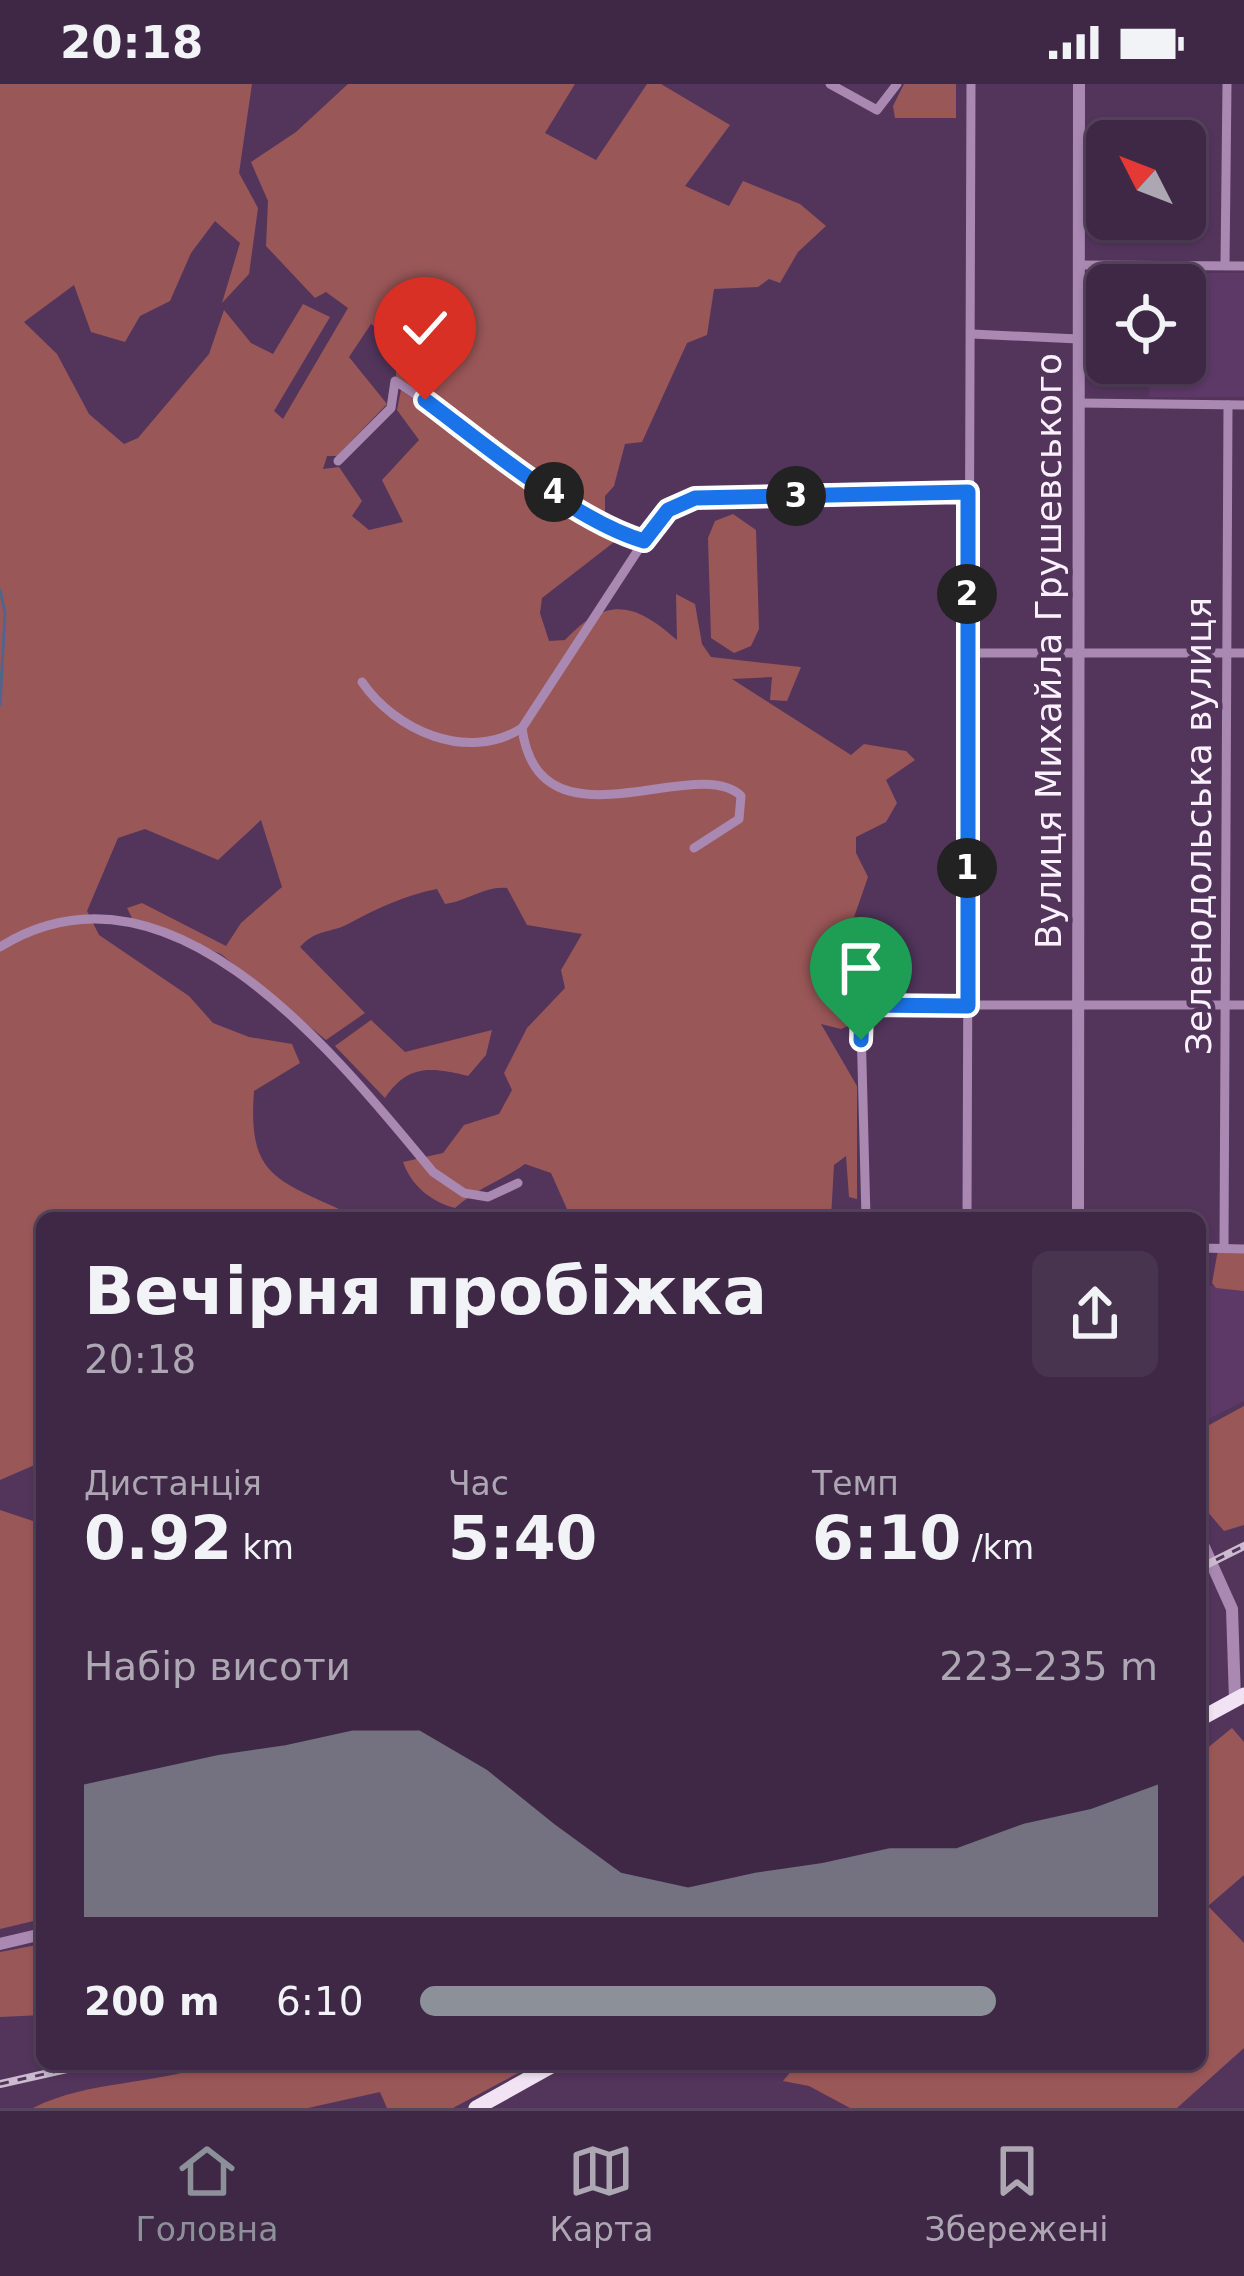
<!DOCTYPE html>
<html lang="uk">
<head>
<meta charset="utf-8">
<style>
  :root { --surface:#3e2845; --page:#493450; --text:#f1f3f6; --muted:#ada6b3; --line:#57445e; --accent:#8c9099 }
  body { margin:0; font-family:"DejaVu Sans",sans-serif; background:var(--page); color:var(--text); height:100vh; display:flex; flex-direction:column; font-size:45px; white-space:nowrap }
  * { box-sizing:border-box; margin:0 }
  p { font-size:39px; color:var(--muted) }
  .icon { flex:none; width:66px; height:66px; fill:none; stroke:currentColor; stroke-width:2; stroke-linecap:round; stroke-linejoin:round }
  .map { position:relative; flex:1; overflow:hidden }
  .side { position:absolute; left:36px; top:1128px; width:1170px; height:858px; display:flex; flex-direction:column; background:var(--surface); border-radius:18px; box-shadow:0 3px 9px #0004,0 0 0 3px var(--line) }
  .side>* { flex:none }
  .needle { width:78px; rotate:312deg }
  .fabs { position:absolute; left:1086px; top:36px; display:grid; gap:24px }
  .fabs a { display:grid; place-items:center; width:120px; height:120px; border-radius:18px; background:var(--surface); box-shadow:0 3px 9px #0004,0 0 0 3px var(--line); font-size:60px }
  .pin { position:absolute; display:grid; place-items:center; width:102px; height:102px; color:#fff; margin:-123px -51px; border-radius:50% 50% 50% 0; rotate:-45deg; box-shadow:0 0 12px #0007 }
  .pin .icon { rotate:45deg }
  .km { position:absolute; width:60px; height:60px; margin:-30px; border-radius:50%; background:#222; color:#fff; font-size:33px; line-height:60px; text-align:center }
  .round { display:grid; place-items:center; flex:none; width:126px; height:126px; border-radius:18px; background:var(--page) }
  .overview { display:flex; align-items:center; justify-content:space-between; height:204px; padding:0 48px }
  h1 { font-size:66px; font-weight:800; line-height:90px }
  .stats { display:grid; grid-template-columns:repeat(3,1fr); gap:18px; height:204px; padding:12px 48px }
  .stats div { display:grid; align-content:center }
  .stats b { font-size:60px; font-weight:800 }
  .stats small { font-size:33px; font-weight:400 }
  .stats p { font-size:33px }
  .chart { height:336px; padding:24px 48px }
  .chart p { display:flex; justify-content:space-between }
  .chart svg { width:100%; height:216px; margin-top:12px; fill:var(--accent); opacity:.7 }
  ul { padding:0 48px; list-style:none; font-size:39px }
  li { display:grid; grid-template-columns:192px 144px 1fr; align-items:center; height:90px }
  li i { height:30px; border-radius:15px; background:var(--accent) }
  .status { display:flex; justify-content:space-between; align-items:center; height:84px; padding:0 60px; background:var(--surface); direction:ltr }
  .status svg { height:33px; fill:currentColor }
  .menu { display:flex; justify-content:space-around; align-items:center; height:168px; border-top:3px solid var(--line); background:var(--surface); font-size:33px; color:var(--muted) }
  .menu a { display:grid; justify-items:center; gap:6px }
  .menu .active { color:var(--accent) }
  .map>svg:first-child { display:block }
  .built { fill:#5d3967 }
  .green { fill:#9a5758 }
  .lines { fill:none; stroke-linecap:round; stroke-linejoin:round }
  .stream { stroke:#50658d; stroke-width:3 }
  .minor { stroke:#a988b2; stroke-width:9 }
  .tertiary { stroke:#a988b2; stroke-width:12 }
  .primary { stroke:#f1e3f4; stroke-width:15 }
  .rail-casing { stroke:#ccbbd0; stroke-width:8 }
  .rail { stroke:#53355c; stroke-width:3; stroke-dasharray:9; stroke-linecap:butt }
  .route-casing { stroke:#fff; stroke-width:24 }
  .route { stroke:#1a73e8; stroke-width:15 }
  .labels { text-anchor:middle; stroke-width:9; stroke-linejoin:round; paint-order:stroke }
  .street-label { font-size:36px; fill:#fbf0fe; stroke:#53355c }
</style>
</head>
<body>
<div class="status"><b>20:18</b><svg viewBox="0 0 49 12"><path d="M0 12V9h3v3zM5 12V6h3v6zM10 12V3h3v9zM15 12V0h3v12zM26 1h20v11H26zM47 4h2v5h-2z"/></svg></div>
<div class="map">
<svg width="1244" height="2024" viewBox="0 0 1244 2024">
  <rect width="100%" height="100%" fill="#53355c"/>
  <!-- built -->
  <g class="built">
    <path d="M1149,189H1244V313H1149V279H1185V201H1149Z"/>
    <path d="M1200,1201L1244,1204V1317L1200,1339Z"/>
  </g>
  <!-- green -->
  <g class="green">
    <path d="M0,0H252L239,89L258,124L249,190L222,219L240,159L215,137L191,169L170,217L140,232L125,258L91,248L74,201L24,238L57,270L89,330L124,360L138,354L209,270L224,226L251,259L273,270L303,220L330,233L274,327L283,335L348,224L326,208L315,214L266,162L268,117L251,78L296,48L348,0H575L545,49L596,76L647,0H661L730,41L685,102L729,122L743,97L800,120L826,142L798,168L780,199L769,195L758,203L714,205L707,251L687,259L642,358L625,360L614,402L605,412V436L396,293L397,259L371,240L349,273L387,320L337,372H327L323,385L339,383L362,417L352,432L369,446L403,438L382,396L419,356L397,326L401,306L618,455L542,514L540,529L549,557L565,556C606,513 633,517 677,556L676,510L695,520L702,560L711,573L801,583L787,617L770,616L772,593L732,595L851,671L864,660L906,667L915,676L886,696L897,719L886,738L856,753V769L868,793L844,862L823,892L827,909L848,913L855,922L852,940L841,945L821,940L857,1002V1115L849,1113L846,1072L834,1081L831,1134H571L551,1089L525,1080C501,1097 478,1104 455,1124C431,1118 411,1101 403,1078L443,1069L464,1041L499,1030L512,1006L504,989L527,944L565,904L561,886L582,850L527,841L507,804C484,802 468,817 445,820L437,805C406,811 377,824 350,839C330,850 317,844 300,863L365,929L326,956L221,870L133,836L127,824L142,819L226,862L241,839L282,803L261,736L218,776L145,745L118,754L87,827L99,851L189,912L213,939L249,953L292,960L300,979L254,1007C248,1088 272,1095 339,1125L343,1134H42V1396L37,1380L0,1396Z"/>
    <path d="M904,0H956V34H895L893,22Z"/>
    <path d="M733,430L756,446L759,545L751,562L734,569L711,554L708,454L715,437Z"/>
    <path d="M371,936L405,968L492,946L486,971L468,992C431,983 408,980 385,1014L335,962Z"/>
    <path d="M1218,1166L1244,1169V1207L1216,1204L1212,1199Z"/>
    <path d="M1244,1322V1441L1224,1447L1200,1419V1346Z"/>
    <path d="M0,1426L42,1440V1835L0,1845Z"/>
    <path d="M1232,1644L1244,1658V1791L1208,1822L1244,1859V1964L1177,2024H850L809,2002L783,1997L797,1980H1200V1670Z"/>
    <path d="M42,1860V1931L0,1933V1868Z"/>
    <path d="M211,1980H535L453,2024H387L380,2008L308,2024H33C88,1996 157,2001 211,1980Z"/>
  </g>
  <g class="lines">
    <!-- stream -->
    <path class="stream" d="M0,506L5,529L0,621"/>
    <!-- minor -->
    <g class="minor">
      <path d="M830,0L877,26L897,0"/>
      <path d="M1079,181L1244,182"/>
      <path d="M1225,181L1227,0"/>
      <path d="M972,250L1078,255"/>
      <path d="M1079,319L1244,321"/>
      <path d="M338,377L391,324L395,297C471,344 560,433 644,457"/>
      <path d="M967,569H1244"/>
      <path d="M362,598C395,646 467,679 522,644L644,457L679,417L967,408"/>
      <path d="M522,644C539,772 696,668 741,712L739,735L694,764"/>
      <path d="M0,863C169,758 337,972 433,1088L464,1109L488,1113L518,1099"/>
      <path d="M866,1134L861,941L868,921H1244"/>
      <path d="M967,1134L971,0"/>
      <path d="M1224,1162L1228,321"/>
      <path d="M1200,1164L1244,1165"/>
    </g>
    <!-- tertiary -->
    <g class="tertiary">
      <path d="M1078,1134L1079,0"/>
      <path d="M1200,1454L1232,1525L1235,1616"/>
      <path d="M0,1860L42,1850"/>
    </g>
    <!-- primary -->
    <g class="primary">
      <path d="M1200,1635L1244,1611"/>
      <path d="M476,2024L555,1980"/>
    </g>
    <defs>
      <g id="rail">
        <path d="M1200,1484L1244,1462"/>
        <path d="M0,2000L89,1980"/>
      </g>
    </defs>
    <!-- rail casing -->
    <use href="#rail" class="rail-casing"/>
    <!-- rail -->
    <use href="#rail" class="rail"/>
  </g>
  <g class="lines">
    <defs>
      <path id="route" d="M425,316C484,360 575,437 644,457L668,426L695,414L968,408V922L868,921L862,928L861,956"/>
    </defs>
    <!-- route casing -->
    <use href="#route" class="route-casing"/>
    <!-- route -->
    <use href="#route" class="route"/>
  </g>
  <g class="labels">
    <!-- street labels -->
    <g class="street-label">
      <text transform="translate(1048 567) rotate(-90)" y="13">Вулиця Михайла Грушевського</text>
      <text transform="translate(1198 742) rotate(-90)" y="13">Зеленодольська вулиця</text>
    </g>
  </g>
</svg>
<div class="fabs">
<a><svg class="needle" viewBox="-14 -14 28 28"><path d="M0-13l5 13h-10z" fill="#e53935"/><path d="M0 13l5-13h-10z" fill="#ada6b3"/></svg></a>
<a><svg class="icon" aria-label="locate" viewBox="0 0 24 24"><circle cx="12" cy="12" r="6"/><path d="M12 2v4M12 18v4M2 12h4M18 12h4"/></svg></a>
</div>
<div class="pin" style="left:861px;top:956px;background:#1e9e55"><svg class="icon" aria-label="arrive" viewBox="0 0 24 24"><path d="M6 21V4h12l-3 4 3 4H6"/></svg></div>
<div class="pin" style="left:425px;top:316px;background:#d93025"><svg class="icon" aria-label="check" viewBox="0 0 24 24"><path d="M5 12l5 5 9-10"/></svg></div>
<b class="km" style="left:967px;top:784px">1</b>
<b class="km" style="left:967px;top:510px">2</b>
<b class="km" style="left:796px;top:412px">3</b>
<b class="km" style="left:554px;top:408px">4</b>
<section class="side">
<div class="overview"><div><h1>Вечірня пробіжка</h1><p>20:18</p></div><a class="round"><svg class="icon" aria-label="share" viewBox="0 0 24 24"><path d="M12 15V3M7 8l5-5 5 5M5 13v7h14v-7"/></svg></a></div>
<div class="stats">
<div><p>Дистанція</p><b>0.92<small> km</small></b></div>
<div><p>Час</p><b>5:40</b></div>
<div><p>Темп</p><b>6:10<small> /km</small></b></div>
</div>
<div class="chart"><p><span>Набір висоти</span>223–235 m</p>
<svg viewBox="0 0 160 44" preserveAspectRatio="none"><path d="M0 44V17L10 14L20 11L30 9L40 6L50 6L60 14L70 25L80 35L90 38L100 35L110 33L120 30L130 30L140 25L150 22L160 17V44z"/></svg>
</div>
<ul>
<li><b>200 m</b>6:10<i style="width:78%"></i></li>
</ul>
</section>
</div>
<nav class="menu">
<a class="active"><svg class="icon" aria-label="home" viewBox="0 0 24 24"><path d="M3 11l9-7 9 7M6 9v11h12V9"/></svg>Головна</a>
<a><svg class="icon" aria-label="map" viewBox="0 0 24 24"><path d="M3 6l6-2 6 2 6-2v14l-6 2-6-2-6 2zM9 4v14M15 6v14"/></svg>Карта</a>
<a><svg class="icon" aria-label="saved" viewBox="0 0 24 24"><path d="M7 4h10v16l-5-4-5 4z"/></svg>Збережені</a>
</nav>
</body>
</html>
